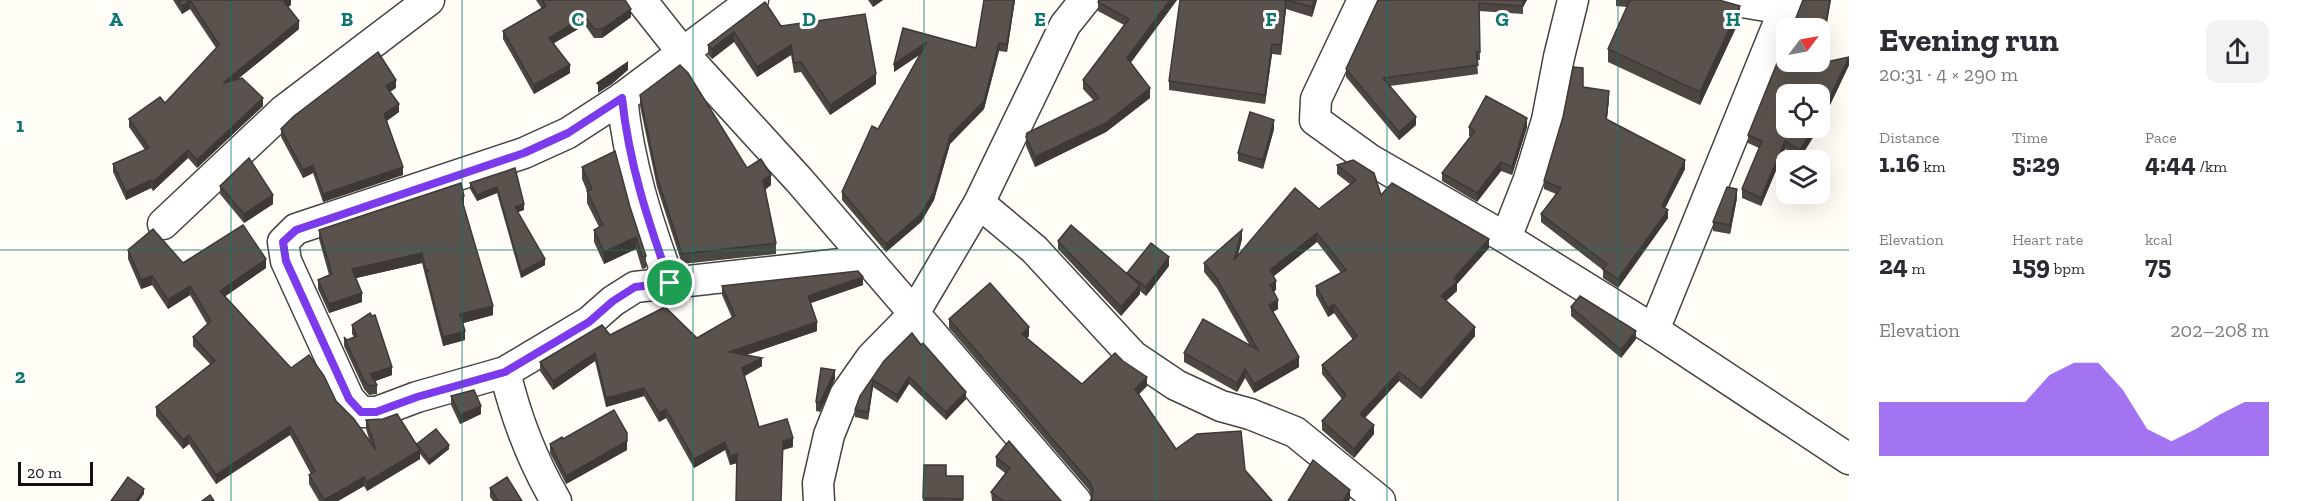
<!DOCTYPE html>
<html lang="en">
<head>
<meta charset="utf-8">
<style>
  :root { --surface:#fff; --page:#f2f2f3; --text:#2b2b33; --muted:#7c7c81; --accent:#7c3aed }
  body { margin:0; font-family:"Zilla Slab",serif; background:var(--page); color:var(--text); height:100vh; display:flex; flex-direction:column; font-size:22px; white-space:nowrap }
  * { box-sizing:border-box; margin:0 }
  p { font-size:20px; color:var(--muted) }
  .icon { flex:none; width:33px; height:33px; fill:none; stroke:currentColor; stroke-width:2; stroke-linecap:round; stroke-linejoin:round }
  .map { position:relative; flex:1; overflow:hidden }
  .details { display:flex; flex-direction:column; background:var(--surface); width:450px }
  .details>* { flex:none }
  .needle { width:39px; rotate:58deg }
  .controls { position:absolute; left:1776px; top:18px; display:grid; gap:12px }
  .controls a { display:grid; place-items:center; width:54px; height:54px; border-radius:12px; background:var(--surface); box-shadow:0 6px 24px #0002; font-size:30px }
  .scale { position:absolute; left:18px; bottom:15px; width:75px; box-sizing:border-box; padding-left:6px; border:3px solid #111; border-top:0; font-size:16px; line-height:21px; white-space:nowrap; color:#111; -webkit-text-stroke:4px #fff; paint-order:stroke }
  .pin { position:absolute; display:grid; place-items:center; width:51px; height:51px; color:#fff; margin:-26px; border:3px solid #fff; border-radius:50%; box-shadow:0 2px 6px #0007 }
  .round { display:grid; place-items:center; flex:none; width:63px; height:63px; border-radius:12px; background:var(--page) }
  .summary { display:flex; align-items:center; justify-content:space-between; height:102px; padding:0 30px }
  h1 { font-size:33px; font-weight:700; line-height:45px }
  .figures { display:grid; grid-template-columns:repeat(3,1fr); gap:9px; height:102px; padding:6px 30px }
  .figures div { display:grid; align-content:center }
  .figures b { font-size:26px; font-weight:700 }
  .figures small { font-size:16px; font-weight:400 }
  .figures p { font-size:16px }
  .chart { height:168px; padding:12px 30px }
  .chart p { display:flex; justify-content:space-between }
  .chart svg { width:100%; height:108px; margin-top:6px; fill:var(--accent); opacity:.7 }
  main { display:flex; flex:1; min-height:0 }
  .map>svg:first-child { display:block }
  .lines { fill:none; stroke-linecap:round; stroke-linejoin:round }
  .street-casing { stroke:#444; stroke-width:33 }
  .street { stroke:#fff; stroke-width:30 }
  .wall { fill:#4d4742 }
  .shaded-wall { fill:#3f3936 }
  .building { fill:#5a524d; stroke:#3f3936; stroke-width:1.5 }
  .route-casing { stroke:#fff; stroke-width:12 }
  .route { stroke:#7c3aed; stroke-width:8 }
  .grid { fill:none; stroke:#0f766e; stroke-width:1.5; stroke-opacity:0.55 }
  .grid-label { font-size:20px; text-anchor:middle; font-weight:bold; fill:#0f766e; stroke:#fff; stroke-width:6; stroke-linejoin:round; paint-order:stroke }
</style>
</head>
<body>
<main>
<div class="map">
<svg width="1849" height="501" viewBox="0 0 1849 501">
  <rect width="100%" height="100%" fill="#fffdf5"/>
  <g class="lines">
    <defs>
      <g id="street">
        <path d="M641,0L683,53L799,180L1076,501"/>
        <path d="M753,0L622,98L568,133L524,153L296,229L283,242L286,261L349,399L361,412H377L417,397L505,372L589,322L613,301L635,287L868,261"/>
        <path d="M1363,0L1316,99L1315,120L1369,159L1506,238L1654,330L1849,459"/>
        <path d="M1730,0L1785,9"/>
        <path d="M622,98C629,164 647,221 670,283"/>
        <path d="M979,203L1034,249L1133,356L1176,385L1221,406L1250,414L1295,432L1380,501"/>
        <path d="M163,224L283,111L429,0"/>
        <path d="M1506,238L1529,179L1547,120L1559,57L1573,0"/>
        <path d="M1654,330L1788,0"/>
        <path d="M505,372C516,418 532,460 556,501"/>
        <path d="M819,501L818,483L829,435L845,395L871,358L913,315L979,203L1065,25L1085,0"/>
      </g>
    </defs>
    <!-- street casing -->
    <use href="#street" class="street-casing"/>
    <!-- street -->
    <use href="#street" class="street"/>
  </g>
  <!-- wall -->
  <g class="wall">
    <path d="M173,0H291V5L288,7L299,29L238,79L263,106L197,168L188,158L153,191L151,188L126,200L113,172V164L145,150L129,127V119L165,103L216,48L190,9L182,14Z"/>
    <path d="M536,0H625L631,17L602,38H594L585,25L554,43L570,73L534,94L503,39V31L542,9Z"/>
    <path d="M868,0H883L873,7Z"/>
    <path d="M984,0H1015L1007,52L999,51L984,109L950,144L934,200L921,222L886,252L842,200V192L920,54L894,72L903,28L976,48Z"/>
    <path d="M1177,0L1130,63L1150,98L1106,132L1035,167L1026,146V137L1094,101L1083,89V80L1124,25L1098,11V2Z"/>
    <path d="M1180,0H1317L1312,17L1286,9L1281,55L1272,54L1265,104L1169,90V81Z"/>
    <path d="M1378,0H1527L1523,7V14L1479,11L1480,60H1477L1478,74L1390,86L1416,125L1399,140L1346,77V69Z"/>
    <path d="M1616,0H1719L1740,19L1700,105L1608,62V49L1627,7L1616,6Z"/>
    <path d="M765,2L781,26L876,84L830,115L801,72L794,73L791,55L757,77L734,42L712,59L708,55V45Z"/>
    <path d="M1786,62H1817L1816,64L1849,65L1820,126V94L1786,128H1819L1800,158L1785,149L1761,206L1742,198V189L1759,148L1748,143V135Z"/>
    <path d="M1583,87L1609,99L1607,119L1685,169L1665,208L1668,218L1618,288L1603,278V270L1541,222V214L1556,194L1544,189V181Z"/>
    <path d="M396,88L390,92L399,112L387,121L403,175L323,202L313,173L303,178L281,137V129Z"/>
    <path d="M640,95L771,185L765,190L776,243V254L682,264L657,187L640,106Z"/>
    <path d="M1469,127H1527L1512,175L1501,171L1477,202L1442,181V173L1471,137L1469,136Z"/>
    <path d="M1274,129L1263,169L1238,161V153Z"/>
    <path d="M1337,165L1381,195L1489,248L1457,284V291L1446,301L1475,336L1421,399L1399,381L1365,418L1374,434L1354,458L1322,430V421L1342,399L1322,374V365L1353,340L1334,313L1328,317L1316,295V286L1341,273L1317,242L1274,276L1276,290L1274,291L1278,309L1273,312L1299,367L1254,393L1245,378L1237,392L1184,362V353L1250,346L1217,288L1204,272V263L1242,239L1238,255L1319,209L1350,184L1337,174Z"/>
    <path d="M582,167L630,207L646,256V268L642,269L636,249L604,264L594,242V230L599,227L587,203V191L582,179Z"/>
    <path d="M515,168L524,210L518,212L545,265L521,278L497,193L477,201L470,189V183Z"/>
    <path d="M220,186L273,204L244,223L220,194Z"/>
    <path d="M1737,198L1730,234L1713,231V222Z"/>
    <path d="M463,205L493,315L463,323L465,340L443,346L422,263L356,278L362,302L329,313L318,289V280L329,275L319,239V230Z"/>
    <path d="M1058,241L1127,274V273L1169,266L1146,296L1140,291V294L1121,316L1058,249Z"/>
    <path d="M128,250L183,263L266,268L225,296L291,368L336,401L370,442L366,429V420L417,444L449,449L429,465L420,454V459L367,491L364,486L338,501H319L309,484V475L311,474L290,435L216,484L189,444L183,449L156,416V407L210,364L193,346V337L207,324L190,295L168,309L152,285L141,289L128,259Z"/>
    <path d="M863,285L811,303L817,331L746,355L762,366L745,376L759,427L793,447L730,465L725,450L694,468L666,418L659,422L644,396L606,407L595,361L553,390L540,371V362L610,335L697,338L732,318L722,295V286Z"/>
    <path d="M1571,307L1636,339L1621,358L1571,316Z"/>
    <path d="M949,319L1029,336L1027,338L1082,384L1147,386L1139,394L1176,449L1241,431L1092,498L1089,490L949,328Z"/>
    <path d="M352,325L392,375L375,381L377,385V394L369,395L364,389L344,346V337L347,340L354,337L352,334Z"/>
    <path d="M921,345L966,399L946,420L909,384L897,403L873,387L868,420L855,417V410L884,361Z"/>
    <path d="M835,379L820,412L816,411V402Z"/>
    <path d="M451,396L481,414L460,424L451,405Z"/>
    <path d="M563,439L627,450L566,484L550,453V444Z"/>
    <path d="M996,457L1061,501H992L991,492L1005,473L996,466Z"/>
    <path d="M924,465L946,476H963V501H923Z"/>
    <path d="M490,488L522,501H493L490,497Z"/>
  </g>
  <!-- shaded-wall -->
  <g class="shaded-wall">
    <path d="M190,0V9L182,14V6Z"/>
    <path d="M287,0H291V5L284,10V2Z"/>
    <path d="M873,0H883L873,7Z"/>
    <path d="M1014,0H1015L1007,52V44Z"/>
    <path d="M1170,0H1177L1127,68V58Z"/>
    <path d="M1286,0V9L1281,55V45Z"/>
    <path d="M1315,0H1317L1312,17V7Z"/>
    <path d="M1523,0H1527L1523,7V14Z"/>
    <path d="M1830,0H1831L1822,52L1820,57V49Z"/>
    <path d="M1740,6V19L1700,105V92Z"/>
    <path d="M631,9V17L602,38V29Z"/>
    <path d="M585,16V25L549,46V38Z"/>
    <path d="M299,21V29L223,91V83Z"/>
    <path d="M734,32V42L712,59V49Z"/>
    <path d="M927,42V50L894,72V64Z"/>
    <path d="M999,43V51L984,109L950,144L934,200L921,222L886,252V244L950,136Z"/>
    <path d="M1272,44V54L1265,104V95Z"/>
    <path d="M791,45V55L757,77V67Z"/>
    <path d="M1849,57V65L1820,126V118Z"/>
    <path d="M628,62V70L612,84L598,93V84Z"/>
    <path d="M570,65V73L534,94V85Z"/>
    <path d="M876,74V84L830,115V105Z"/>
    <path d="M396,80V88L386,94V86Z"/>
    <path d="M1150,88V98L1106,132L1035,167V157Z"/>
    <path d="M1609,91V99L1606,127V119Z"/>
    <path d="M263,98V106L197,168V160Z"/>
    <path d="M399,104V112L384,122V114Z"/>
    <path d="M1416,117V125L1399,140V132Z"/>
    <path d="M1527,118V127L1512,175V167Z"/>
    <path d="M1274,120V129L1263,169V160Z"/>
    <path d="M1814,128H1819L1800,158V150Z"/>
    <path d="M1785,141V149L1761,206V198Z"/>
    <path d="M188,150V158L153,191V182Z"/>
    <path d="M1685,160V169L1662,214V206Z"/>
    <path d="M1501,162V171L1477,202V193Z"/>
    <path d="M313,165V173L303,178V170Z"/>
    <path d="M403,167V175L323,202V194Z"/>
    <path d="M771,175V185L763,191V180Z"/>
    <path d="M151,180V188L126,200V192Z"/>
    <path d="M497,187V193L477,201V195Z"/>
    <path d="M1737,189V198L1730,234V225Z"/>
    <path d="M273,195V204L244,223V214Z"/>
    <path d="M464,196V205L461,206V197Z"/>
    <path d="M524,204V210L515,213V207Z"/>
    <path d="M1668,210V218L1618,288V279Z"/>
    <path d="M1242,230V239L1234,269V260Z"/>
    <path d="M1317,233V242L1270,279V270Z"/>
    <path d="M636,237V249L604,264V252Z"/>
    <path d="M1489,239V248L1457,284V291L1441,305V296L1454,278Z"/>
    <path d="M422,253V263L352,279V269Z"/>
    <path d="M1169,257V266L1146,296V287Z"/>
    <path d="M266,259V268L220,300V291Z"/>
    <path d="M545,259V265L521,278V272Z"/>
    <path d="M152,276V285L141,289V280Z"/>
    <path d="M863,277V285L808,304V296Z"/>
    <path d="M1276,281V290L1270,294V285Z"/>
    <path d="M1140,285V294L1121,316V307Z"/>
    <path d="M190,286V295L168,309V300Z"/>
    <path d="M362,293V302L329,313V304Z"/>
    <path d="M1278,300V309L1269,314V305Z"/>
    <path d="M1334,304V313L1328,317V308Z"/>
    <path d="M493,306V315L460,324V314Z"/>
    <path d="M817,322V331L729,361V352Z"/>
    <path d="M1029,327V336L1022,343V334Z"/>
    <path d="M1475,327V336L1421,399V389Z"/>
    <path d="M465,331V340L443,346V337Z"/>
    <path d="M1636,331V339L1621,358V350Z"/>
    <path d="M595,353V361L553,390V381Z"/>
    <path d="M1299,357V367L1254,393V384Z"/>
    <path d="M762,358V366L742,377V368Z"/>
    <path d="M392,367V375L370,383V374Z"/>
    <path d="M1245,369V378L1237,392V383Z"/>
    <path d="M835,370V379L820,412V403Z"/>
    <path d="M1399,372V381L1360,423V414Z"/>
    <path d="M909,377V384L897,403V395Z"/>
    <path d="M1147,377V386L1135,398V389Z"/>
    <path d="M873,380V387L868,420V412Z"/>
    <path d="M644,388V396L606,407V398Z"/>
    <path d="M966,392V399L946,420V412Z"/>
    <path d="M481,406V414L460,424V415Z"/>
    <path d="M666,409V418L659,422V413Z"/>
    <path d="M1374,425V434L1354,458V449Z"/>
    <path d="M290,426V435L216,484V475Z"/>
    <path d="M189,435V444L183,449V440Z"/>
    <path d="M793,438V447L783,450V441Z"/>
    <path d="M627,441V450L566,484V476Z"/>
    <path d="M725,442V450L694,468V459Z"/>
    <path d="M449,445V449L429,465V460Z"/>
    <path d="M420,450V459L367,491V482Z"/>
    <path d="M737,454V463L730,465V456Z"/>
    <path d="M364,477V486L338,501H324V500Z"/>
    <path d="M144,489V494L139,501H136Z"/>
    <path d="M1350,490V499L1349,501H1343Z"/>
  </g>
  <!-- building -->
  <g class="building">
    <path d="M178,0H287L284,2L299,21L223,83L242,78L263,98L197,160L188,150L153,182L151,180L126,192L113,164L149,148L129,119L160,97L165,103L219,45L190,0L182,6Z"/>
    <path d="M542,0H625L631,9L602,29H594L585,16L549,38L570,65L534,85L503,31L546,6Z"/>
    <path d="M984,0H1014L1007,44L999,43L984,101L950,136L934,192L921,214L886,244L842,192L872,126L878,129L927,42L894,64L903,28L976,48Z"/>
    <path d="M1099,0H1170L1127,58L1150,88L1106,123L1035,157L1026,137L1027,133L1099,98L1083,80L1129,19L1098,2Z"/>
    <path d="M1180,0H1286L1281,45L1272,44L1265,95L1169,81Z"/>
    <path d="M1287,0H1315L1312,7Z"/>
    <path d="M1378,0H1523V6L1479,3L1480,52H1476L1478,65L1383,78L1416,117L1399,132L1346,69Z"/>
    <path d="M1630,0H1719L1740,6L1700,92L1608,49Z"/>
    <path d="M1803,0H1830L1822,44L1820,49V28H1792Z"/>
    <path d="M765,2L781,26L865,14L876,74L830,105L801,62L794,63L791,45L757,67L734,32L712,49L708,45Z"/>
    <path d="M1786,41V62H1813L1812,65L1849,57L1820,118V94H1786V128H1814L1800,150L1785,141L1761,198L1742,189L1762,141L1748,135Z"/>
    <path d="M378,52L396,80L386,86L399,104L384,114L403,167L323,194L313,165L303,170L281,129L294,116Z"/>
    <path d="M628,62L612,75L598,84L597,83Z"/>
    <path d="M680,65L688,73L747,168L761,159L771,175L763,180L776,243L682,254L657,177L640,95Z"/>
    <path d="M1573,67L1583,68V87L1609,91L1606,119L1685,160L1662,206L1668,210L1618,279L1603,269L1607,264L1541,214L1561,188L1544,181L1563,117Z"/>
    <path d="M1486,96L1527,118L1512,167L1501,162L1477,193L1442,173L1475,131L1469,127Z"/>
    <path d="M1250,112L1274,120L1263,160L1238,153Z"/>
    <path d="M615,151L630,207L646,256L642,257L636,237L604,252L594,230L603,225L587,191L592,189L582,167Z"/>
    <path d="M249,158L273,195L244,214L220,186Z"/>
    <path d="M1353,160L1374,173L1381,195L1392,183L1489,239L1454,278L1457,282L1441,296L1475,327L1421,389L1399,372L1360,414L1374,425L1354,449L1322,421L1346,395L1322,365L1357,336L1334,304L1328,308L1316,286L1346,270L1317,233L1270,270L1276,281L1270,285L1278,300L1269,305L1299,357L1254,384L1245,369L1237,383L1184,353L1203,319L1258,350L1217,279L1204,263L1242,230L1234,260L1295,188L1319,209L1356,180L1337,165Z"/>
    <path d="M515,168L524,204L515,207L545,259L521,272L497,187L477,195L470,183Z"/>
    <path d="M461,183L464,196L461,197L493,306L460,314L465,331L443,337L426,272L430,270L426,271L422,253L352,269L362,293L329,304L318,280L332,274L319,230Z"/>
    <path d="M1727,187L1737,189L1730,225L1713,222Z"/>
    <path d="M243,225L266,259L220,291L291,368L309,355L324,376L336,401L354,419L376,450L366,420L383,419L397,414L420,450L367,482L364,477L324,500L309,475L315,471L290,426L216,475L189,435L183,440L156,407L215,361L193,337L211,321L190,286L168,300L152,276L141,280L128,250L153,229L183,263Z"/>
    <path d="M1071,225L1140,285L1121,307L1058,241Z"/>
    <path d="M1151,243L1169,257L1146,287L1127,273Z"/>
    <path d="M858,271L863,277L808,296L817,322L729,352L762,358L742,368L759,427L787,419L793,438L783,441L781,501H736L737,454L730,456L725,442L694,459L666,409L659,413L644,388L606,398L595,353L553,381L540,362L602,325L610,335L665,307L697,338L735,316L722,286Z"/>
    <path d="M990,283L1029,327L1022,334L1082,384L1115,353L1123,361L1147,377L1135,389L1176,449L1197,434L1241,431L1245,470L1272,501H1090L1092,498L1093,489L1089,481L949,319Z"/>
    <path d="M1580,296L1636,331L1621,350L1571,307Z"/>
    <path d="M370,313L372,316L375,315L392,367L370,374L377,385L369,386L364,381L344,337L347,340L357,336L352,325Z"/>
    <path d="M912,333L921,345L923,343L966,392L946,412L909,377L897,395L873,380L868,412L855,410L860,396L884,361Z"/>
    <path d="M821,368L835,370L820,403L816,402Z"/>
    <path d="M474,390L481,406L460,415L451,396Z"/>
    <path d="M614,410L627,433V441L566,476L550,444L562,437L563,439Z"/>
    <path d="M436,429L449,445L429,460L417,444Z"/>
    <path d="M1009,441L1061,501H1003L991,492L1010,468L996,457Z"/>
    <path d="M1313,460L1350,490L1343,501H1288Z"/>
    <path d="M924,465H946V476H963V499L923,498Z"/>
    <path d="M128,477L144,489L136,501H111Z"/>
    <path d="M507,477L522,501H498L490,488Z"/>
    <path d="M210,495L214,501H202Z"/>
  </g>
  <g class="lines">
    <defs>
      <path id="route" d="M622,98C629,164 648,221 670,283L635,287L613,301L589,322L505,372L417,397L376,412H361L349,399L286,261L283,242L296,230L524,153L568,133Z"/>
    </defs>
    <!-- route casing -->
    <use href="#route" class="route-casing"/>
    <!-- route -->
    <use href="#route" class="route"/>
  </g>
  <!-- grid -->
  <path class="grid" d="M231,0V501M462,0V501M693,0V501M924,0V501M1156,0V501M1387,0V501M1618,0V501M0,250H1849"/>
  <g class="grid-label">
    <text x="116" y="26">A</text>
    <text x="347" y="26">B</text>
    <text x="578" y="26">C</text>
    <text x="809" y="26">D</text>
    <text x="1040" y="26">E</text>
    <text x="1271" y="26">F</text>
    <text x="1502" y="26">G</text>
    <text x="1733" y="26">H</text>
    <text x="20" y="132">1</text>
    <text x="20" y="383">2</text>
  </g>
</svg>
<div class="controls">
<a><svg class="needle" viewBox="-14 -14 28 28"><path d="M0-13l5 13h-10z" fill="#e53935"/><path d="M0 13l5-13h-10z" fill="#7c7c81"/></svg></a>
<a><svg class="icon" aria-label="locate" viewBox="0 0 24 24"><circle cx="12" cy="12" r="6"/><path d="M12 2v4M12 18v4M2 12h4M18 12h4"/></svg></a>
<a><svg class="icon" aria-label="layers" viewBox="0 0 24 24"><path d="M12 4l9 5-9 5-9-5zM3 14l9 5 9-5"/></svg></a>
</div>
<div class="scale">20 m</div>
<div class="pin" style="left:670px;top:283px;background:#1e9e55"><svg class="icon" aria-label="arrive" viewBox="0 0 24 24"><path d="M6 21V4h12l-3 4 3 4H6"/></svg></div>
</div>
<section class="details">
<div class="summary"><div><h1>Evening run</h1><p>20:31 · 4 × 290 m</p></div><a class="round"><svg class="icon" aria-label="share" viewBox="0 0 24 24"><path d="M12 15V3M7 8l5-5 5 5M5 13v7h14v-7"/></svg></a></div>
<div class="figures">
<div><p>Distance</p><b>1.16<small> km</small></b></div>
<div><p>Time</p><b>5:29</b></div>
<div><p>Pace</p><b>4:44<small> /km</small></b></div>
</div>
<div class="figures">
<div><p>Elevation</p><b>24<small> m</small></b></div>
<div><p>Heart rate</p><b>159<small> bpm</small></b></div>
<div><p>kcal</p><b>75</b></div>
</div>
<div class="chart"><p><span>Elevation</span>202–208 m</p>
<svg viewBox="0 0 160 44" preserveAspectRatio="none"><path d="M0 44V22L10 22L20 22L30 22L40 22L50 22L60 22L70 11L80 6L90 6L100 17L110 33L120 38L130 33L140 27L150 22L160 22V44z"/></svg>
</div>
</section>
</main>
</body>
</html>
